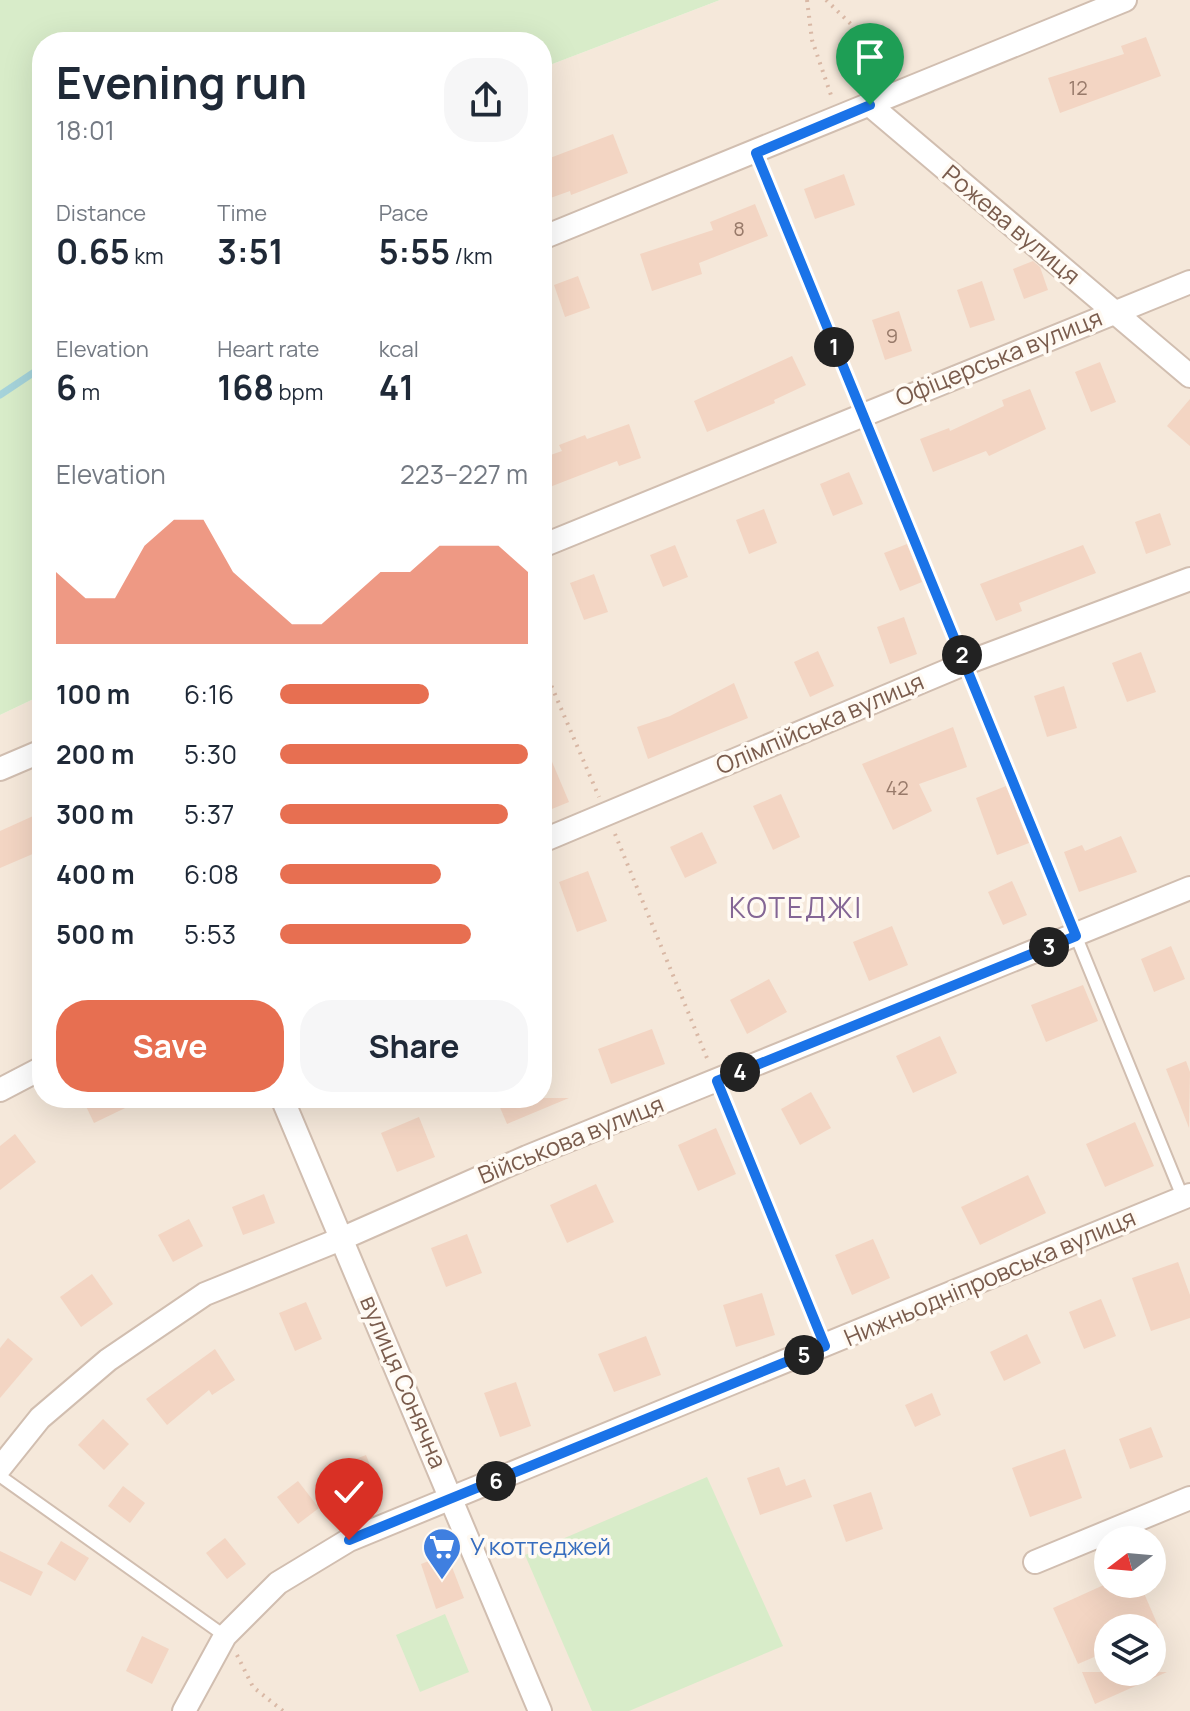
<!DOCTYPE html>
<html lang="en">
<head>
<meta charset="utf-8">
<style>
  :root { --surface:#fff; --page:#f6f6f7; --text:#1f2937; --muted:#747a83; --accent:#e76f51 }
  body { margin:0; font-family:Manrope,sans-serif; background:var(--page); color:var(--text); height:100vh; display:flex; flex-direction:column; font-size:30px; white-space:nowrap }
  * { box-sizing:border-box; margin:0 }
  p { font-size:26px; color:var(--muted) }
  .icon { flex:none; width:44px; height:44px; fill:none; stroke:currentColor; stroke-width:2; stroke-linecap:round; stroke-linejoin:round }
  .map { position:relative; flex:1; overflow:hidden }
  .details { position:absolute; left:32px; top:32px; width:520px; height:1076px; display:flex; flex-direction:column; background:var(--surface); border-radius:32px; box-shadow:0 8px 32px #0002 }
  .details>* { flex:none }
  .needle { width:52px; rotate:254deg }
  .buttons { position:absolute; left:1094px; top:1526px; display:grid; gap:16px }
  .buttons a { display:grid; place-items:center; width:72px; height:72px; border-radius:50%; background:var(--surface); box-shadow:0 8px 32px #0002; font-size:40px }
  .pin { position:absolute; display:grid; place-items:center; width:68px; height:68px; color:#fff; margin:-82px -34px; border-radius:50% 50% 50% 0; rotate:-45deg; box-shadow:0 0 8px #0007 }
  .pin .icon { rotate:45deg }
  .km { position:absolute; width:40px; height:40px; margin:-20px; border-radius:50%; background:#222; color:#fff; font-size:22px; line-height:40px; text-align:center }
  .round { display:grid; place-items:center; flex:none; width:84px; height:84px; border-radius:32px; background:var(--page) }
  .summary { display:flex; align-items:center; justify-content:space-between; height:136px; padding:0 24px }
  h1 { font-size:44px; font-weight:700; line-height:60px }
  .metrics { display:grid; grid-template-columns:repeat(3,1fr); gap:12px; height:136px; padding:8px 24px }
  .metrics div { display:grid; align-content:center }
  .metrics b { font-size:34px; font-weight:700 }
  .metrics small { font-size:22px; font-weight:400 }
  .metrics p { font-size:22px }
  .chart { height:224px; padding:16px 24px }
  .chart p { display:flex; justify-content:space-between }
  .chart svg { width:100%; height:144px; margin-top:8px; fill:var(--accent); opacity:.7 }
  .button { display:flex; gap:16px; margin-top:auto; padding:16px 24px }
  .button a { flex:1; height:92px; border-radius:32px; background:var(--accent); color:#fff; font-size:32px; font-weight:700; line-height:92px; text-align:center }
  .button a+a { background:var(--page); color:var(--text) }
  ul { padding:0 24px; list-style:none; font-size:26px }
  li { display:grid; grid-template-columns:128px 96px 1fr; align-items:center; height:60px }
  li i { height:20px; border-radius:10px; background:var(--accent) }
  .map>svg:first-child { display:block }
  .residential { fill:#f5e8da; fill-rule:evenodd }
  .green { fill:#d8ecc9 }
  .lines { fill:none; stroke-linecap:round; stroke-linejoin:round }
  .stream { stroke:#a5d3da; stroke-width:7 }
  .building { fill:#f3d5c3 }
  .lane-casing { stroke:#d1beb0; stroke-width:15 }
  .street-casing { stroke:#d1beb0; stroke-width:26 }
  .path { stroke:#d9b8a5; stroke-width:4; stroke-dasharray:2 6; stroke-linecap:butt }
  .lane { stroke:#fff; stroke-width:11 }
  .street { stroke:#fff; stroke-width:22 }
  .route-casing { stroke:#fff; stroke-width:16 }
  .route { stroke:#1a73e8; stroke-width:10 }
  .labels { text-anchor:middle; stroke-width:7; stroke-linejoin:round; paint-order:stroke }
  .number-label { font-size:20px; fill:#987a6a }
  .street-label { font-size:24px; fill:#7a5c4d; stroke:#fffaf3 }
  .shop-label { font-size:24px; fill:#366cbe; stroke:#fffaf3; text-anchor:start }
  .quarter-label { font-size:28px; letter-spacing:2px; fill:#846695; stroke:#fffaf3 }
</style>
</head>
<body>
<div class="map">
<svg width="1190" height="1711" viewBox="0 0 1190 1711">
  <rect width="100%" height="100%" fill="#fdf6ec"/>
  <!-- residential -->
  <path class="residential" d="M720,0H1190V1711H0V715L42,695V1098H542V68ZM1108,1540H1152V1584H1108ZM1108,1628H1152V1672H1108Z"/>
  <!-- green -->
  <g class="green">
    <path d="M0,0H720L542,68V42H42V695L0,715Z"/>
    <path d="M707,1477L783,1646L629,1711H592L525,1555Z"/>
    <path d="M445,1614L469,1672L420,1692L396,1635Z"/>
  </g>
  <g class="lines">
    <!-- stream -->
    <path class="stream" d="M0,395L42,367"/>
  </g>
  <!-- building -->
  <g class="building">
    <path d="M1146,37L1161,76L1060,113L1048,78L1124,54L1121,46Z"/>
    <path d="M613,134L628,173L571,195L570,191L542,201V161Z"/>
    <path d="M844,174L855,205L815,219L804,189Z"/>
    <path d="M755,204L768,236L699,263L702,274L652,291L640,254L713,230L710,222Z"/>
    <path d="M1033,261L1040,267L1048,290L1024,299L1013,269Z"/>
    <path d="M578,276L590,308L565,317L554,285Z"/>
    <path d="M982,281L995,320L970,328L957,290Z"/>
    <path d="M899,311L912,351L885,360L872,320Z"/>
    <path d="M792,356L806,385L774,400L775,403L707,432L694,401Z"/>
    <path d="M1100,362L1116,402L1091,412L1075,372Z"/>
    <path d="M1030,389L1046,429L989,456L986,451L933,472L920,439L949,428L950,431L1004,406L1002,400Z"/>
    <path d="M1190,399V446L1167,426Z"/>
    <path d="M629,424L641,458L619,466L617,461L542,490V458L562,451L559,445L585,435L587,439Z"/>
    <path d="M849,472L863,504L833,516L820,484Z"/>
    <path d="M764,509L777,543L749,554L736,520Z"/>
    <path d="M1160,513L1171,545L1146,554L1135,522Z"/>
    <path d="M907,544L922,582L900,591L884,553Z"/>
    <path d="M675,545L688,577L663,587L650,555Z"/>
    <path d="M1083,545L1096,573L1019,603L1022,611L996,621L980,584Z"/>
    <path d="M594,574L608,612L584,620L570,583Z"/>
    <path d="M904,617L917,654L890,664L877,627Z"/>
    <path d="M818,651L834,686L810,697L794,662Z"/>
    <path d="M1141,652L1156,692L1127,702L1112,663Z"/>
    <path d="M734,683L748,718L648,759L637,727L670,716Z"/>
    <path d="M1064,686L1077,728L1047,737L1034,696Z"/>
    <path d="M953,727L967,767L919,784L932,811L893,830L862,764Z"/>
    <path d="M542,738L569,802L542,813Z"/>
    <path d="M1006,786L1029,843L997,855L976,798Z"/>
    <path d="M781,794L800,837L773,850L753,806Z"/>
    <path d="M42,812V850L0,868V831Z"/>
    <path d="M702,832L717,863L685,878L670,847Z"/>
    <path d="M1121,836L1137,872L1079,892L1064,852L1082,845L1085,851Z"/>
    <path d="M588,871L607,921L577,932L559,882Z"/>
    <path d="M1012,881L1027,915L1003,925L988,892Z"/>
    <path d="M892,926L908,965L869,981L853,942Z"/>
    <path d="M1171,946L1185,979L1154,992L1141,959Z"/>
    <path d="M769,979L787,1012L747,1034L730,1000Z"/>
    <path d="M1083,985L1098,1021L1046,1042L1031,1005Z"/>
    <path d="M652,1029L665,1064L611,1084L598,1049Z"/>
    <path d="M940,1036L957,1073L913,1093L896,1056Z"/>
    <path d="M1186,1061L1190,1072L1189,1128L1166,1069Z"/>
    <path d="M811,1092L831,1128L800,1145L781,1109Z"/>
    <path d="M82,1098H146L94,1123Z"/>
    <path d="M496,1098H569L507,1124Z"/>
    <path d="M419,1117L435,1157L397,1172L381,1133Z"/>
    <path d="M1135,1122L1154,1166L1105,1187L1086,1144Z"/>
    <path d="M716,1128L736,1174L698,1191L678,1145Z"/>
    <path d="M15,1134L36,1162L0,1190V1146Z"/>
    <path d="M1028,1175L1046,1213L980,1245L961,1207Z"/>
    <path d="M596,1184L614,1222L567,1243L550,1205Z"/>
    <path d="M264,1194L275,1223L243,1235L232,1207Z"/>
    <path d="M189,1219L203,1246L173,1262L158,1235Z"/>
    <path d="M467,1234L482,1273L446,1287L431,1248Z"/>
    <path d="M873,1239L890,1278L852,1295L835,1255Z"/>
    <path d="M1178,1262L1190,1295V1318L1151,1331L1132,1278Z"/>
    <path d="M92,1274L113,1304L81,1327L60,1297Z"/>
    <path d="M762,1293L775,1335L736,1347L723,1305Z"/>
    <path d="M1101,1299L1116,1336L1084,1349L1069,1312Z"/>
    <path d="M306,1302L322,1339L295,1351L279,1313Z"/>
    <path d="M1027,1334L1041,1363L1004,1381L990,1352Z"/>
    <path d="M646,1336L661,1375L614,1392L598,1354Z"/>
    <path d="M8,1338L33,1359L0,1398V1348Z"/>
    <path d="M215,1349L235,1380L212,1395L209,1390L167,1425L146,1399Z"/>
    <path d="M516,1382L531,1426L500,1437L484,1393Z"/>
    <path d="M932,1393L941,1415L915,1427L905,1405Z"/>
    <path d="M103,1419L129,1444L104,1470L78,1445Z"/>
    <path d="M1151,1427L1163,1457L1130,1469L1119,1439Z"/>
    <path d="M1065,1449L1082,1498L1030,1517L1012,1468Z"/>
    <path d="M366,1455L378,1485L354,1494L342,1464Z"/>
    <path d="M779,1467L786,1486L805,1479L812,1497L760,1515L747,1478Z"/>
    <path d="M298,1481L319,1508L298,1524L277,1497Z"/>
    <path d="M123,1486L145,1503L130,1523L108,1506Z"/>
    <path d="M871,1492L883,1529L846,1542L833,1505Z"/>
    <path d="M225,1538L246,1564L227,1579L206,1553Z"/>
    <path d="M61,1541L89,1558L75,1581L47,1564Z"/>
    <path d="M0,1551L43,1572L31,1596L0,1581Z"/>
    <path d="M447,1554L464,1598L436,1609L421,1564Z"/>
    <path d="M1106,1584H1140L1159,1628H1108V1651L1078,1664L1053,1608Z"/>
    <path d="M142,1636L169,1649L152,1684L126,1671Z"/>
    <path d="M1082,1672H1167L1095,1704Z"/>
  </g>
  <g class="lines">
    <defs>
      <g id="lane">
        <path d="M756,153L1183,1198"/>
        <path d="M0,1476L225,1636"/>
      </g>
      <g id="street">
        <path d="M870,105L1190,376"/>
        <path d="M542,238L1125,0"/>
        <path d="M542,546L1190,282"/>
        <path d="M0,769L42,751"/>
        <path d="M542,841L966,663L1190,579"/>
        <path d="M0,1090L42,1068"/>
        <path d="M282,1098L540,1711"/>
        <path d="M0,1468L40,1418L108,1360L205,1294L341,1239L527,1157L1190,888"/>
        <path d="M1035,1562L1190,1498"/>
        <path d="M184,1711L225,1636L278,1583L349,1540L1190,1195"/>
      </g>
    </defs>
    <!-- lane casing -->
    <use href="#lane" class="lane-casing"/>
    <!-- street casing -->
    <use href="#street" class="street-casing"/>
    <!-- path -->
    <g class="path">
      <path d="M807,0L812,40L832,98"/>
      <path d="M826,0L856,29L866,83"/>
      <path d="M542,664L599,797"/>
      <path d="M615,834L709,1063"/>
      <path d="M725,1100L816,1326"/>
      <path d="M237,1655L253,1687L283,1711"/>
    </g>
    <!-- lane -->
    <use href="#lane" class="lane"/>
    <!-- street -->
    <use href="#street" class="street"/>
  </g>
  <g class="lines">
    <defs>
      <path id="route" d="M349,1540L825,1346L717,1081L1076,936L756,153L870,105"/>
    </defs>
    <!-- route casing -->
    <use href="#route" class="route-casing"/>
    <!-- route -->
    <use href="#route" class="route"/>
  </g>
  <!-- icons -->
  <defs>
    <symbol id="supermarket-pin" viewBox="-11 -11 22 30"><path d="M0 17L-7.5 6A9.5 9.5 0 1 1 7.5 6Z" fill="#3f7fe0" stroke="#fffaf3"/><path d="M-6-5.5h2.5l.6 2H6L4.5 2H-2.5L-4.4-4H-6ZM-1.5 3.2a1.3 1.3 0 1 0 .1 0ZM3 3.2a1.3 1.3 0 1 0 .1 0Z" fill="#fff"/></symbol>
  </defs>
  <g fill-rule="evenodd">
    <use href="#supermarket-pin" x="420" y="1525" width="44" height="60"/>
  </g>
  <g class="labels">
    <!-- number labels -->
    <g class="number-label">
      <text x="1078" y="95">12</text>
      <text x="739" y="236">8</text>
      <text x="892" y="343">9</text>
      <text x="897" y="795">42</text>
    </g>
    <!-- street labels -->
    <g class="street-label">
      <text transform="translate(1011 225) rotate(40)" y="8">Рожева вулиця</text>
      <text transform="translate(999 358) rotate(-22)" y="8">Офіцерська вулиця</text>
      <text transform="translate(820 724) rotate(-23)" y="8">Олімпійська вулиця</text>
      <text transform="translate(571 1140) rotate(-22)" y="8">Військова вулиця</text>
      <text transform="translate(990 1278) rotate(-23)" y="8">Нижньодніпровська вулиця</text>
      <text transform="translate(403 1382) rotate(67)" y="8">вулиця Сонячна</text>
    </g>
    <!-- shop labels -->
    <g class="shop-label">
      <text x="470" y="1555">У коттеджей</text>
    </g>
    <!-- quarter labels -->
    <g class="quarter-label">
      <text x="796" y="918">КОТЕДЖІ</text>
    </g>
  </g>
</svg>
<div class="buttons">
<a><svg class="needle" viewBox="-14 -14 28 28"><path d="M0-13l5 13h-10z" fill="#e53935"/><path d="M0 13l5-13h-10z" fill="#747a83"/></svg></a>
<a><svg class="icon" aria-label="layers" viewBox="0 0 24 24"><path d="M12 4l9 5-9 5-9-5zM3 14l9 5 9-5"/></svg></a>
</div>
<div class="pin" style="left:870px;top:105px;background:#1e9e55"><svg class="icon" aria-label="arrive" viewBox="0 0 24 24"><path d="M6 21V4h12l-3 4 3 4H6"/></svg></div>
<div class="pin" style="left:349px;top:1540px;background:#d93025"><svg class="icon" aria-label="check" viewBox="0 0 24 24"><path d="M5 12l5 5 9-10"/></svg></div>
<b class="km" style="left:834px;top:347px">1</b>
<b class="km" style="left:962px;top:655px">2</b>
<b class="km" style="left:1049px;top:947px">3</b>
<b class="km" style="left:740px;top:1072px">4</b>
<b class="km" style="left:804px;top:1355px">5</b>
<b class="km" style="left:496px;top:1481px">6</b>
<section class="details">
<div class="summary"><div><h1>Evening run</h1><p>18:01</p></div><a class="round"><svg class="icon" aria-label="share" viewBox="0 0 24 24"><path d="M12 15V3M7 8l5-5 5 5M5 13v7h14v-7"/></svg></a></div>
<div class="metrics">
<div><p>Distance</p><b>0.65<small> km</small></b></div>
<div><p>Time</p><b>3:51</b></div>
<div><p>Pace</p><b>5:55<small> /km</small></b></div>
</div>
<div class="metrics">
<div><p>Elevation</p><b>6<small> m</small></b></div>
<div><p>Heart rate</p><b>168<small> bpm</small></b></div>
<div><p>kcal</p><b>41</b></div>
</div>
<div class="chart"><p><span>Elevation</span>223–227 m</p>
<svg viewBox="0 0 160 44" preserveAspectRatio="none"><path d="M0 44V22L10 30L20 30L30 14L40 6L50 6L60 22L70 30L80 38L90 38L100 30L110 22L120 22L130 14L140 14L150 14L160 22V44z"/></svg>
</div>
<ul>
<li><b>100 m</b>6:16<i style="width:60%"></i></li>
<li><b>200 m</b>5:30<i style="width:100%"></i></li>
<li><b>300 m</b>5:37<i style="width:92%"></i></li>
<li><b>400 m</b>6:08<i style="width:65%"></i></li>
<li><b>500 m</b>5:53<i style="width:77%"></i></li>
</ul>
<div class="button"><a>Save</a><a>Share</a></div>
</section>
</div>
</body>
</html>
